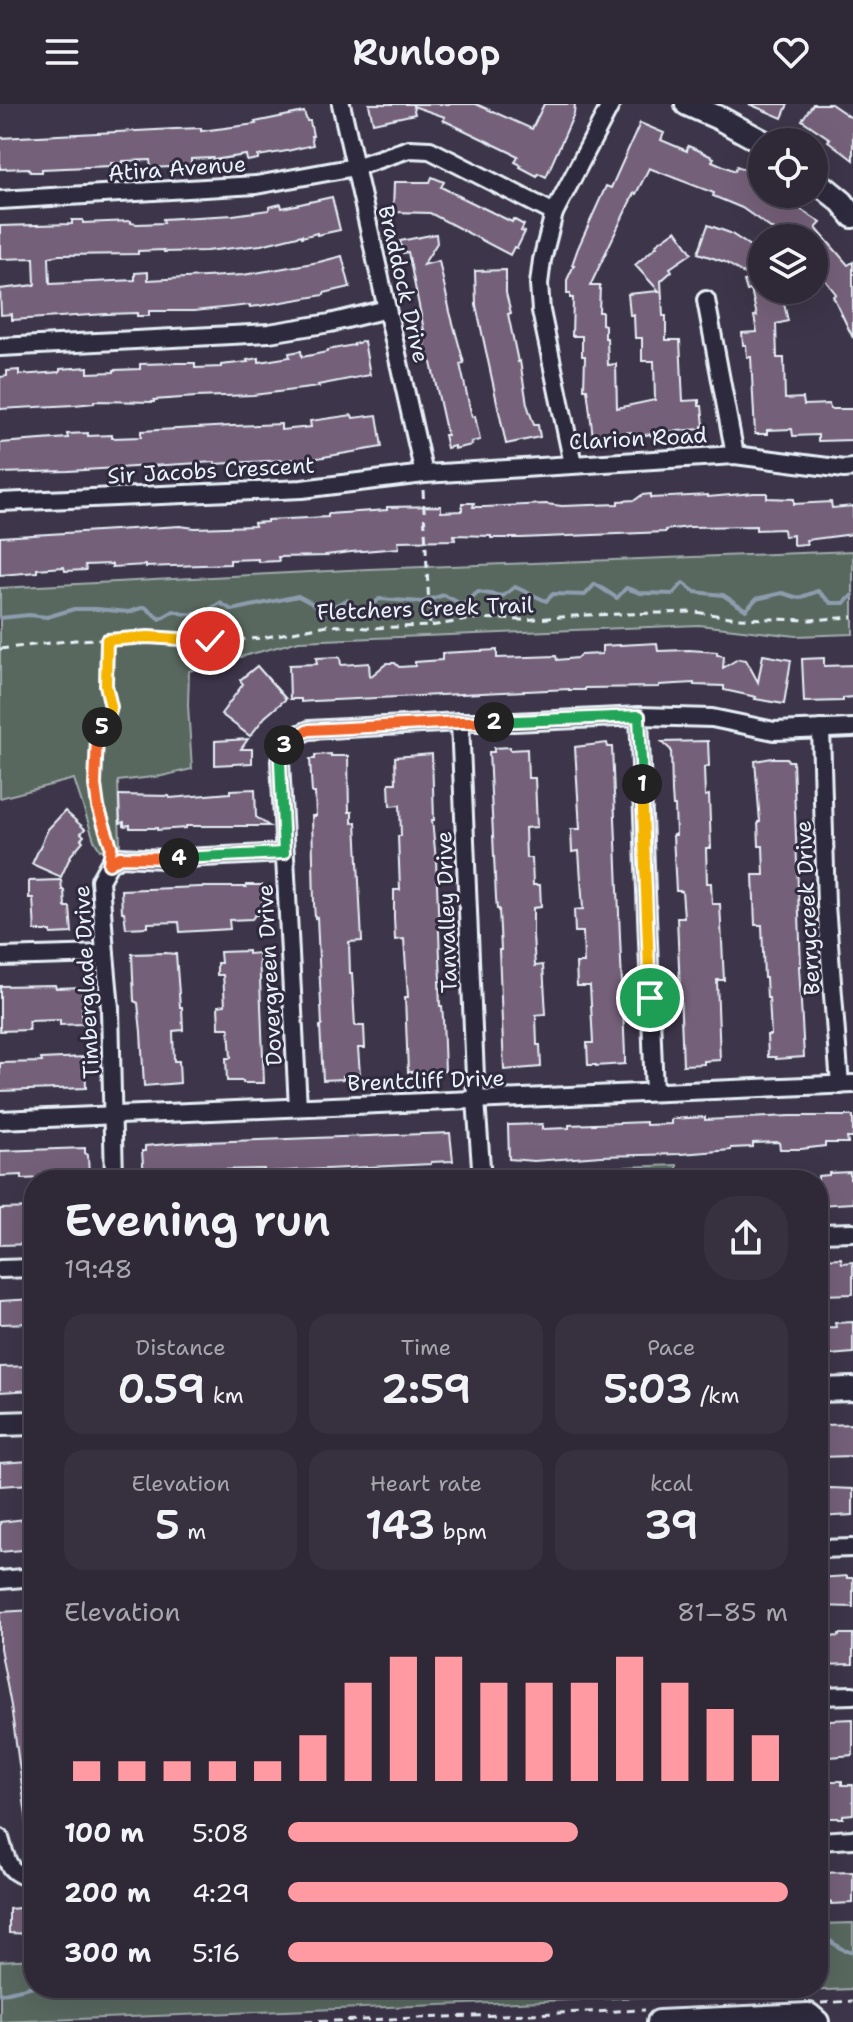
<!DOCTYPE html>
<html lang="en">
<head>
<meta charset="utf-8">
<style>
  :root { --surface:#2e2837; --page:#36303f; --text:#f1f3f6; --muted:#a7a6ad; --line:#494452; --accent:#ff9aa2 }
  body { margin:0; font-family:"Shantell Sans",sans-serif; background:var(--page); color:var(--text); height:100vh; display:flex; flex-direction:column; font-size:30px; white-space:nowrap }
  * { box-sizing:border-box; margin:0 }
  p { font-size:26px; color:var(--muted) }
  .icon { flex:none; width:44px; height:44px; fill:none; stroke:currentColor; stroke-width:2; stroke-linecap:round; stroke-linejoin:round }
  .map { position:relative; flex:1; overflow:hidden }
  .drawer { position:absolute; left:24px; top:1066px; width:804px; height:828px; display:flex; flex-direction:column; background:var(--surface); border-radius:32px; box-shadow:0 8px 32px #0002,0 0 0 2px var(--line) }
  .drawer>* { flex:none }
  .buttons { position:absolute; left:748px; top:24px; display:grid; gap:16px }
  .buttons a { display:grid; place-items:center; width:80px; height:80px; border-radius:50%; background:var(--surface); box-shadow:0 8px 32px #0002,0 0 0 2px var(--line); font-size:40px }
  .pin { position:absolute; display:grid; place-items:center; width:68px; height:68px; color:#fff; margin:-34px; border:4px solid #fff; border-radius:50%; box-shadow:0 2px 8px #0007 }
  .km { position:absolute; width:40px; height:40px; margin:-20px; border-radius:50%; background:#222; color:#fff; font-size:22px; line-height:40px; text-align:center }
  .round { display:grid; place-items:center; flex:none; width:84px; height:84px; border-radius:32px; background:var(--page) }
  .overview { display:flex; align-items:center; justify-content:space-between; height:136px; padding:0 40px }
  h1 { font-size:44px; font-weight:600; line-height:60px }
  .stats { display:grid; grid-template-columns:repeat(3,1fr); gap:12px; height:136px; padding:8px 40px }
  .stats div { display:grid; align-content:center; border-radius:20px; background:var(--page); text-align:center }
  .stats b { font-size:40px; font-weight:600 }
  .stats small { font-size:22px; font-weight:400 }
  .stats p { font-size:22px }
  .chart { height:224px; padding:16px 40px }
  .chart p { display:flex; justify-content:space-between }
  .chart svg { width:100%; height:144px; margin-top:8px; stroke:var(--accent); stroke-width:6 }
  ul { padding:0 40px; list-style:none; font-size:26px }
  li { display:grid; grid-template-columns:128px 96px 1fr; align-items:center; height:60px }
  li i { height:20px; border-radius:10px; background:var(--accent) }
  header { display:flex; justify-content:space-between; align-items:center; height:104px; padding:0 40px; background:var(--surface); font-size:36px; font-weight:600 }
  .map>svg:first-child { display:block }
  .green { fill:#59685f; stroke:#a0acac; stroke-width:2 }
  .lines { fill:none; stroke-linecap:round; stroke-linejoin:round }
  .stream { stroke:#8d9dae; stroke-width:4 }
  .building { fill:#746079; stroke:#e8f1f8; stroke-width:2 }
  .street-casing { stroke:#e8f1f8; stroke-width:22 }
  .secondary-casing { stroke:#e8f1f8; stroke-width:28 }
  .path { stroke:#e8f1f8; stroke-width:3; stroke-dasharray:8 6; stroke-linecap:butt }
  .street { stroke:#2f2a3d; stroke-width:16 }
  .secondary { stroke:#2f2a3d; stroke-width:22 }
  .split-1-casing { stroke:#fff; stroke-width:16 }
  .split-2-casing { stroke:#fff; stroke-width:16 }
  .split-3-casing { stroke:#fff; stroke-width:16 }
  .split-4-casing { stroke:#fff; stroke-width:16 }
  .split-5-casing { stroke:#fff; stroke-width:16 }
  .split-6-casing { stroke:#fff; stroke-width:16 }
  .split-1 { stroke:#f5b400; stroke-width:10 }
  .split-2 { stroke:#22a559; stroke-width:10 }
  .split-3 { stroke:#f0652b; stroke-width:10 }
  .split-4 { stroke:#22a559; stroke-width:10 }
  .split-5 { stroke:#f0652b; stroke-width:10 }
  .split-6 { stroke:#f5b400; stroke-width:10 }
  .labels { text-anchor:middle; stroke-width:6; stroke-linejoin:round; paint-order:stroke }
  .street-label { font-size:22px; fill:#e8f1f8; stroke:#2f2a3d }
</style>
</head>
<body>
<header><svg class="icon" aria-label="menu" viewBox="0 0 24 24"><path d="M4 6h16M4 12h16M4 18h16"/></svg>Runloop<svg class="icon" aria-label="heart" viewBox="0 0 24 24"><path d="M12 20l-8-8c-3-5 5-10 8-4 3-6 11-1 8 4z"/></svg></header>
<div class="map">
<svg width="853" height="1918" viewBox="0 0 853 1918">
  <rect width="100%" height="100%" fill="#3d3549"/>
  <filter id="ink" filterUnits="userSpaceOnUse"><feTurbulence type="fractalNoise" baseFrequency=".0125" numOctaves="2"/><feDisplacementMap in="SourceGraphic" scale="16" xChannelSelector="R" yChannelSelector="G"/><feConvolveMatrix kernelMatrix="1 2 1 2 8 2 1 2 1" color-interpolation-filters="sRGB"/></filter>
  <g filter="url(#ink)">
    <!-- green -->
    <g class="green">
      <path d="M853,447V530L796,532L699,521L299,537L189,567L188,601L192,665L162,672L118,677L120,741L100,746L94,736L74,675L0,694V484L368,465Z"/>
      <path d="M677,1061V1076H491V1068Z"/>
      <path d="M853,1819V1885L0,1918V1857L34,1855V1884H818V1820Z"/>
    </g>
    <g class="lines">
      <!-- stream -->
      <g class="stream">
        <path d="M0,514L29,511L47,513L74,505H96L129,508L145,503L160,515L174,507C191,514 205,509 220,499L232,506L298,492L325,506L347,496L353,501L367,508L379,495L422,498L444,491L463,501L478,488L503,492L515,483L546,497L553,490L585,491L595,480L617,494L626,484L641,489L673,490L683,479L695,488L723,491L746,506L756,495L782,489L799,494L818,487L831,499H844L853,491"/>
        <path d="M818,1839L827,1835L845,1847H853"/>
        <path d="M144,1884H145"/>
        <path d="M0,1890L34,1882"/>
      </g>
    </g>
    <!-- building -->
    <g class="building">
      <path d="M369,0H476L532,25L544,0H575L574,10L546,73L538,69L537,72L520,63L521,61L515,58L518,52L443,16L445,13L413,2L415,10L373,19Z"/>
      <path d="M749,0H788L782,14Z"/>
      <path d="M813,0H831L853,15V56L828,37L830,35L802,16Z"/>
      <path d="M304,8L307,17H310L313,32H311L313,41L287,47L258,52V55L247,57L246,51L213,56V54L191,55V62L151,64L150,56L123,57V59H111V62L42,65V68H30L29,64L0,65V34L175,25L201,24V27L256,20L255,18Z"/>
      <path d="M640,19L664,29L661,36L687,47L688,42L700,47L714,54L712,57L735,67L737,62L748,67L747,69L762,78V90H778L821,119L816,124L848,161L853,158V234L833,192L836,190L814,162V134H785L742,104L713,92L714,89L649,64L636,90L634,89L590,182H600L599,208H602V220L605,221V234H607L608,261L616,260L617,304L655,296L654,257H642V234H635L634,211H630L628,190L659,187L635,161L657,142L656,140L676,126L692,149L670,164L672,167L661,177L663,212H666V236H680L683,297L699,296V302H702L704,322H702V325L664,328L651,332L650,330L633,334L631,328L593,333L587,285H584L585,252H582V232H572L573,194H570V190H567V176L574,161H572L578,144L606,82L611,84Z"/>
      <path d="M432,73L444,78L441,83L465,95L512,118L513,115L524,121L521,127L525,128L517,144L514,143L510,151L430,109L393,108L394,78H430Z"/>
      <path d="M332,93L340,126L317,131V129L302,133V131L261,141L206,147L164,148V146L138,147V150L59,151L49,153L50,180L135,176V169L148,168V176L243,171L319,158L342,152L350,183L324,189V191L259,202L250,203V201L194,207H149V212H137V209L107,210L12,216V210L1,211L0,185L35,181L34,154L0,155V122L72,120V116H83V119L131,117V119L137,120L164,119L163,115L233,111L269,106V103L281,100L282,104Z"/>
      <path d="M708,121L730,129L759,148L744,170L725,158L698,149Z"/>
      <path d="M436,130L437,139L423,161L439,157L450,208L464,259L460,260L472,313L475,312L480,336L471,338L472,341L454,345V342L447,344L444,331H447L430,254L427,252L422,226H424L408,148L403,149L400,137Z"/>
      <path d="M506,166V189L511,209L508,210L518,258L520,257L527,300L534,321H538L540,333L506,340L476,201L475,167Z"/>
      <path d="M762,173V186H781L788,217L776,220L777,254H784L785,295L803,294L804,301L829,300L830,305H853V336L818,337V331L793,332L792,325L767,326V330H755L751,253H747L746,241H743L742,229L757,228L754,212H757L751,186L747,187L744,177Z"/>
      <path d="M364,237L370,271L318,281L319,283L253,291L196,293L154,296V298L94,297V299L74,301L0,305V273L7,272V267L19,266V271L60,268V265L88,263V269L114,268V266L140,265V260L177,259H195V264L221,263V261L248,258L247,256L259,254V258L290,253L289,249L301,247L302,253L327,248V246L354,241V240Z"/>
      <path d="M352,311L353,314L377,311L382,343L300,357V355L215,360V358L68,367L0,369V339L68,334L67,330L88,329V332L112,331V334L141,333V327L232,322L281,320V326L311,323L310,317Z"/>
      <path d="M754,389H767V394L794,395V400L831,398L832,404L853,402V430L806,436L807,440L793,441V431L784,432L783,425L756,426V422L689,423L665,426V428L521,434H491V432L454,431L455,436L398,437L399,444L351,448L326,451L327,452L278,453L279,457L258,458V455L230,456V460L146,463V461L112,463V460L85,461L86,466L65,467L64,463L37,465V468L0,471V433L180,422L195,424L255,422L254,419L267,418V416L328,413V410L387,406V403L441,402V408L462,407V399H474L473,403H485L546,400L562,402L618,400V397L635,396L642,391L651,390V394L708,391V393Z"/>
      <path d="M657,539L658,547L689,546L717,548V551L724,552L723,564L738,555L746,556L758,578L763,551L791,556L784,600L755,595L756,593L724,586V582L694,581V579L659,581V583L585,584V586H569V585L314,597L301,598V595H290L289,561L317,560L316,554L340,553L341,561L369,559L370,573L387,559H395L399,563L415,562V558L442,556V549L497,546V554L556,552L557,556L577,554L580,551L602,550V542Z"/>
      <path d="M824,554V562L853,561V593L843,594V597L804,598L802,555Z"/>
      <path d="M257,562L286,595L265,613L250,632L221,610L243,580L240,576Z"/>
      <path d="M248,635L241,645H252V659L215,661V637Z"/>
      <path d="M708,637L709,662L704,663L705,692L709,691L711,744H706L707,779H711L712,800H720L724,876H717L720,956L704,957V960L683,961L677,813H684L682,787H676L673,731H676L675,702H673L672,688L671,646L662,638Z"/>
      <path d="M607,639L608,643H612L625,951V960L596,962V961H588L587,939H593L590,882H577L576,859H584L583,828H575L574,806L583,805L579,747L572,748L571,725H580L575,643Z"/>
      <path d="M510,643V646L527,645L528,674H535L537,723L525,724L526,754H532L533,781H540L541,803L533,804V831L535,862L543,861L546,910L536,911L537,941H540L541,963L504,966L499,846H501L499,805H497L496,794L489,648H494V644Z"/>
      <path d="M331,650V652H348L349,708H352V719L356,718L362,837L349,838L350,869H352L355,922H364L365,944H358L360,970L343,972L344,975L323,976L320,922H322L317,813L315,814L314,800L312,712H316L315,689H312L310,655H315V651Z"/>
      <path d="M432,650L434,716H432L436,756L441,877H439L440,902H442L443,914L445,967L408,968L405,893H408L404,835L395,836L394,813V786H400L398,732H401L400,701L390,702L389,679H396L395,653Z"/>
      <path d="M772,654H787L788,657H793L801,862H799L804,953L776,955V953H768L767,931H771L769,894H767L766,874H764L762,821H755L753,771H764L763,742H759L758,718H760L755,657Z"/>
      <path d="M255,685L256,713L269,722H186V724L157,726V724H130V721L124,722V718L120,719L119,691L169,692L170,694L230,689V686Z"/>
      <path d="M65,707L85,725L81,729L84,732L81,735L83,737L71,751L61,773L32,760L48,725Z"/>
      <path d="M61,776L62,786H64L65,803H70L72,829L51,830V827H35L33,794H29V777Z"/>
      <path d="M246,781H262L263,810L255,811L252,815L229,816L230,825L180,828L179,818L148,819V823L126,824L124,808H122L121,786L200,783H246Z"/>
      <path d="M248,847V850L259,849L264,979H243V977H227L226,954H231L229,924H219L218,902L225,901L223,871H217V859H221L220,848Z"/>
      <path d="M165,849L176,850L180,903H182L183,926L173,927L174,957H179L180,979L144,982L141,928L138,899L134,897L132,850Z"/>
      <path d="M55,881L56,884L82,883V920L60,921V916L29,917V926L0,927V882Z"/>
      <path d="M85,953L86,984L0,987V959L42,958L41,955Z"/>
      <path d="M790,1012H853V1034H847L848,1039H825V1042L801,1045H780L779,1038L753,1039V1043L731,1044V1046L681,1050L601,1052L534,1057L509,1055L508,1021L542,1020V1025L569,1024V1021L646,1018V1021L671,1020V1015L705,1013V1016Z"/>
      <path d="M450,1029L453,1057L431,1058V1060L264,1068V1065L212,1066L213,1069L144,1073L142,1047H145V1042L179,1039Z"/>
      <path d="M85,1044V1049L88,1051L89,1072L68,1073V1068L42,1070V1074L22,1075V1071L0,1072V1047Z"/>
      <path d="M850,1068V1075L853,1074V1099L818,1101V1072L829,1071V1069Z"/>
      <path d="M34,1104V1140L0,1141V1105Z"/>
      <path d="M841,1154L842,1159L853,1158V1190L821,1191V1188L818,1189V1155Z"/>
      <path d="M34,1195V1219L0,1220V1197Z"/>
      <path d="M853,1218V1249L818,1252V1227H820V1224L836,1223L835,1219Z"/>
      <path d="M34,1262V1286L0,1288V1263Z"/>
      <path d="M853,1320V1352L818,1353V1323H825V1321Z"/>
      <path d="M30,1357L31,1380L0,1382V1359Z"/>
      <path d="M831,1384L853,1385V1411L818,1413V1385Z"/>
      <path d="M34,1414V1445L0,1448V1418Z"/>
      <path d="M847,1472V1474H853V1503L818,1502V1474Z"/>
      <path d="M34,1506V1719H27L11,1602L0,1544V1508Z"/>
      <path d="M839,1530H853V1560L818,1561V1534L839,1532Z"/>
      <path d="M853,1615V1651L818,1654V1621H829V1616Z"/>
      <path d="M818,1677H842V1681H853V1710L843,1711V1714H818Z"/>
      <path d="M853,1768V1799L831,1800V1797L818,1798V1769Z"/>
      <path d="M31,1803L34,1804V1830L9,1829V1805Z"/>
    </g>
    <g class="lines">
      <defs>
        <g id="street">
          <path d="M341,0L424,370"/>
          <path d="M0,96L256,81L355,63L409,45L430,46L554,109"/>
          <path d="M706,196L735,351"/>
          <path d="M0,243L269,229L330,219L387,205"/>
          <path d="M573,360L541,207L539,180L542,156L554,109L611,0"/>
          <path d="M0,398L302,385L424,370L735,351L844,365L853,364"/>
          <path d="M639,612L654,988"/>
          <path d="M460,618L476,996L482,1076"/>
          <path d="M821,625L826,801L840,981"/>
          <path d="M0,853L105,850"/>
          <path d="M298,1003L280,657C285,636 290,634 309,626L460,618H514L639,612L712,614L774,627L853,624"/>
          <path d="M0,1016L853,980"/>
          <path d="M114,1076L110,904L105,850L100,776L109,760L120,753L165,755L284,749"/>
          <path d="M818,1129L853,1128"/>
          <path d="M0,1165L34,1164"/>
          <path d="M818,1445L853,1444"/>
          <path d="M0,1476L34,1473"/>
          <path d="M818,1592L853,1591"/>
          <path d="M0,1734C7,1757 7,1771 34,1774"/>
          <path d="M818,1737L853,1735"/>
        </g>
        <g id="secondary">
          <path d="M687,0L719,14L763,38"/>
          <path d="M814,75L842,98L853,112"/>
          <path d="M818,1286L853,1285"/>
          <path d="M0,1320L34,1319"/>
          <path d="M659,1918L809,1911L817,1918"/>
        </g>
      </defs>
      <!-- street casing -->
      <use href="#street" class="street-casing"/>
      <!-- secondary casing -->
      <use href="#secondary" class="secondary-casing"/>
      <!-- path -->
      <g class="path">
        <path d="M423,386L430,522"/>
        <path d="M107,536L106,581L111,603L108,614L97,633L95,681L98,703L111,741"/>
        <path d="M0,545L75,536L148,533L210,537L235,536L262,534L328,521L368,524L430,522L479,514L522,516L587,511L695,508L737,514L811,516L853,513"/>
        <path d="M821,1899L853,1897"/>
        <path d="M305,1918L645,1906"/>
      </g>
      <!-- street -->
      <use href="#street" class="street"/>
      <!-- secondary -->
      <use href="#secondary" class="secondary"/>
    </g>
  </g>
  <g class="lines" filter="url(#ink)">
    <defs>
      <path id="split-1" d="M642,680L650,894"/>
      <path id="split-2" d="M494,618L639,612L642,680"/>
      <path id="split-3" d="M284,641L293,633L309,626L460,618H494"/>
      <path id="split-4" d="M179,754L284,749L280,657L284,641"/>
      <path id="split-5" d="M102,623L97,633L95,681L98,703L111,742L109,760L120,753L179,754"/>
      <path id="split-6" d="M102,623L108,614L111,603L106,581L107,536L148,533L210,537"/>
    </defs>
    <!-- split-1 casing -->
    <use href="#split-1" class="split-1-casing"/>
    <!-- split-2 casing -->
    <use href="#split-2" class="split-2-casing"/>
    <!-- split-3 casing -->
    <use href="#split-3" class="split-3-casing"/>
    <!-- split-4 casing -->
    <use href="#split-4" class="split-4-casing"/>
    <!-- split-5 casing -->
    <use href="#split-5" class="split-5-casing"/>
    <!-- split-6 casing -->
    <use href="#split-6" class="split-6-casing"/>
    <!-- split-1 -->
    <use href="#split-1" class="split-1"/>
    <!-- split-2 -->
    <use href="#split-2" class="split-2"/>
    <!-- split-3 -->
    <use href="#split-3" class="split-3"/>
    <!-- split-4 -->
    <use href="#split-4" class="split-4"/>
    <!-- split-5 -->
    <use href="#split-5" class="split-5"/>
    <!-- split-6 -->
    <use href="#split-6" class="split-6"/>
  </g>
  <g class="labels">
    <!-- street labels -->
    <g class="street-label">
      <text transform="translate(177 64) rotate(-4)" y="8">Atira Avenue</text>
      <text transform="translate(404 180) rotate(77)" y="8">Braddock Drive</text>
      <text transform="translate(638 334) rotate(-3)" y="8">Clarion Road</text>
      <text transform="translate(211 366) rotate(-3)" y="8">Sir Jacobs Crescent</text>
      <text transform="translate(425 504) rotate(-2)" y="8">Fletchers Creek Trail</text>
      <text transform="translate(807 804) rotate(-93)" y="8">Berrycreek Drive</text>
      <text transform="translate(446 808) rotate(-92)" y="8">Tanvalley Drive</text>
      <text transform="translate(269 871) rotate(-93)" y="8">Dovergreen Drive</text>
      <text transform="translate(86 878) rotate(-93)" y="8">Timberglade Drive</text>
      <text transform="translate(426 976) rotate(-2)" y="8">Brentcliff Drive</text>
    </g>
  </g>
</svg>
<div class="buttons">
<a><svg class="icon" aria-label="locate" viewBox="0 0 24 24"><circle cx="12" cy="12" r="6"/><path d="M12 2v4M12 18v4M2 12h4M18 12h4"/></svg></a>
<a><svg class="icon" aria-label="layers" viewBox="0 0 24 24"><path d="M12 4l9 5-9 5-9-5zM3 14l9 5 9-5"/></svg></a>
</div>
<div class="pin" style="left:650px;top:894px;background:#1e9e55"><svg class="icon" aria-label="arrive" viewBox="0 0 24 24"><path d="M6 21V4h12l-3 4 3 4H6"/></svg></div>
<div class="pin" style="left:210px;top:537px;background:#d93025"><svg class="icon" aria-label="check" viewBox="0 0 24 24"><path d="M5 12l5 5 9-10"/></svg></div>
<b class="km" style="left:642px;top:680px">1</b>
<b class="km" style="left:494px;top:618px">2</b>
<b class="km" style="left:284px;top:641px">3</b>
<b class="km" style="left:179px;top:754px">4</b>
<b class="km" style="left:102px;top:623px">5</b>
<section class="drawer">
<div class="overview"><div><h1>Evening run</h1><p>19:48</p></div><a class="round"><svg class="icon" aria-label="share" viewBox="0 0 24 24"><path d="M12 15V3M7 8l5-5 5 5M5 13v7h14v-7"/></svg></a></div>
<div class="stats">
<div><p>Distance</p><b>0.59<small> km</small></b></div>
<div><p>Time</p><b>2:59</b></div>
<div><p>Pace</p><b>5:03<small> /km</small></b></div>
</div>
<div class="stats">
<div><p>Elevation</p><b>5<small> m</small></b></div>
<div><p>Heart rate</p><b>143<small> bpm</small></b></div>
<div><p>kcal</p><b>39</b></div>
</div>
<div class="chart"><p><span>Elevation</span>81–85 m</p>
<svg viewBox="0 0 160 44" preserveAspectRatio="none"><path d="M5 44V38M15 44V38M25 44V38M35 44V38M45 44V38M55 44V30M65 44V14M75 44V6M85 44V6M95 44V14M105 44V14M115 44V14M125 44V6M135 44V14M145 44V22M155 44V30"/></svg>
</div>
<ul>
<li><b>100 m</b>5:08<i style="width:58%"></i></li>
<li><b>200 m</b>4:29<i style="width:100%"></i></li>
<li><b>300 m</b>5:16<i style="width:53%"></i></li>
</ul>
</section>
</div>
</body>
</html>
